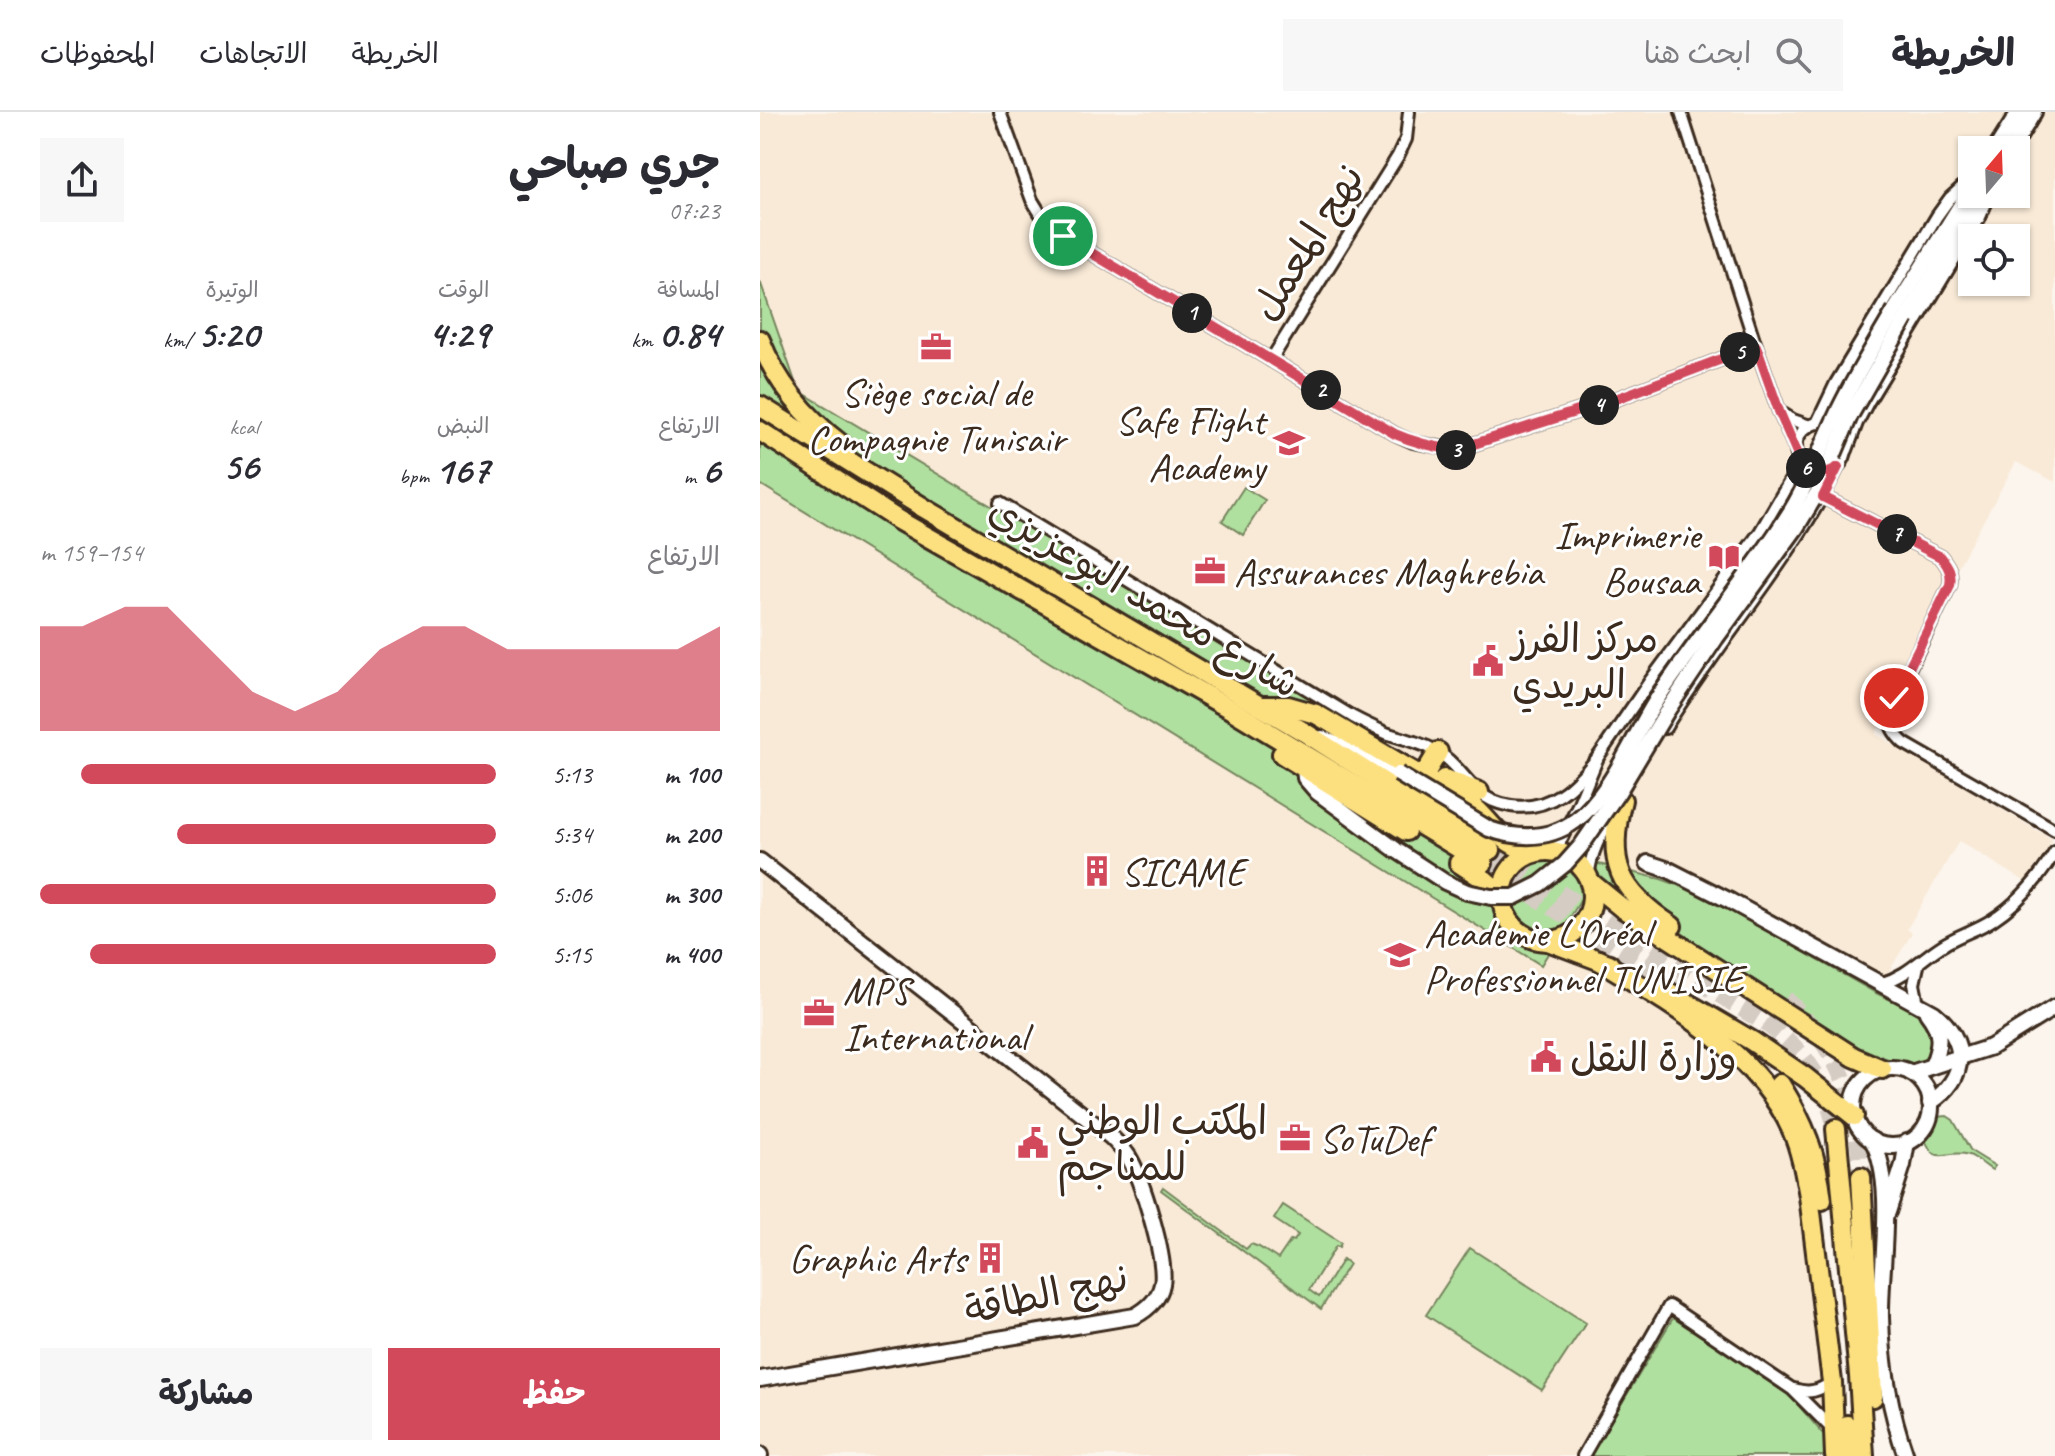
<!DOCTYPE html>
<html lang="ar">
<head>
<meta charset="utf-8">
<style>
  :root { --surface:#fff; --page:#f7f7f7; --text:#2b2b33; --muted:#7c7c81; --line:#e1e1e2; --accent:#d1495b }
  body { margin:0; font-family:Caveat,"Playpen Sans Arabic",sans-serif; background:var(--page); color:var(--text); direction:rtl; height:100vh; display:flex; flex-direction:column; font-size:30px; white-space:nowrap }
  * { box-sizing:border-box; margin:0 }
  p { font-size:26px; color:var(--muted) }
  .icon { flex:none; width:44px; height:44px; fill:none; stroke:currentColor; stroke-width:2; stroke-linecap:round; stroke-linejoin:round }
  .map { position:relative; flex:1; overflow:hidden; direction:ltr }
  .sheet { display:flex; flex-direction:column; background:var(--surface); width:760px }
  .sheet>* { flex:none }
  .needle { width:52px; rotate:19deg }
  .controls { position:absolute; left:1198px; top:24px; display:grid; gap:16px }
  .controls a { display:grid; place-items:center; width:72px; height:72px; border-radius:0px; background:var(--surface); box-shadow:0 2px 6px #0004; font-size:40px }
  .pin { position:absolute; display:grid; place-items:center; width:68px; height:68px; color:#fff; margin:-34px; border:4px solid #fff; border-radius:50%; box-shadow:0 2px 8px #0007 }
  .km { position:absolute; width:40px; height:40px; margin:-20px; border-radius:50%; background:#222; color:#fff; font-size:22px; line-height:40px; text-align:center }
  .round { display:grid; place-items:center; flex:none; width:84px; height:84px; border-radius:0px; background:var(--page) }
  .overview { display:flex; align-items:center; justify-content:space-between; height:136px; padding:0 40px }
  h1 { font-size:44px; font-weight:700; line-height:60px }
  .figures { display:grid; grid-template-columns:repeat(3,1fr); gap:12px; height:136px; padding:8px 40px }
  .figures div { display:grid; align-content:center }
  .figures b { font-size:40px; font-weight:700 }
  .figures small { font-size:22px; font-weight:400 }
  .figures p { font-size:22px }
  .chart { height:224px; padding:16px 40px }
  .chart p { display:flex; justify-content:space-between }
  .chart svg { width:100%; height:144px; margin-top:8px; fill:var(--accent); opacity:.7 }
  .action { display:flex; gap:16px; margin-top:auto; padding:16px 40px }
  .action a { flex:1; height:92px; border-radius:0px; background:var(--accent); color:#fff; font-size:32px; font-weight:700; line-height:92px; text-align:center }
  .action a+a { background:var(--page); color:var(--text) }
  ul { padding:0 40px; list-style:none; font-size:26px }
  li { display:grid; grid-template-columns:128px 96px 1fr; align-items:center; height:60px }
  li i { height:20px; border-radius:10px; background:var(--accent) }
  header { display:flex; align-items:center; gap:48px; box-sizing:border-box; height:112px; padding:0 40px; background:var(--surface); border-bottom:2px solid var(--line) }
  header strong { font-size:38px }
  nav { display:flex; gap:44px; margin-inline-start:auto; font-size:28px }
  .search { width:560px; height:72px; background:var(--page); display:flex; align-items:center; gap:20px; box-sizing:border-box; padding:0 28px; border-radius:0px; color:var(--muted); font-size:30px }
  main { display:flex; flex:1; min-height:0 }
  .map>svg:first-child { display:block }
  .built { fill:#f9ead7; fill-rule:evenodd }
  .green { fill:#b0e09f; stroke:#76855e; stroke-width:2 }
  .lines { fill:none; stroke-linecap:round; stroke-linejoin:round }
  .highway-tunnel { stroke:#d5ccc4; stroke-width:18; stroke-dasharray:18 9; stroke-linecap:butt }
  .street-casing { stroke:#3b2a1e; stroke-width:16 }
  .secondary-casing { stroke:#3b2a1e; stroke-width:20 }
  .highway-casing { stroke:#3b2a1e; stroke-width:24 }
  .street { stroke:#fff; stroke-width:10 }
  .secondary { stroke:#fff; stroke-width:14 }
  .highway { stroke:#fce080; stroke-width:18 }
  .secondary-bridge-casing { stroke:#3b2a1e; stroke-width:20; stroke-linecap:butt }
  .secondary-bridge { stroke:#fff; stroke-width:14 }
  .route-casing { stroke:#fff; stroke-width:16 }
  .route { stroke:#d1495b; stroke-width:10 }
  .labels { text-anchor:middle; stroke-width:6; stroke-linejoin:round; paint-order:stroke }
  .street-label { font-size:40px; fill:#3b2a1e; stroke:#fff }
  .poi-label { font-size:40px; fill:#3b2a1e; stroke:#fff; text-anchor:start }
</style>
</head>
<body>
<header>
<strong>الخريطة</strong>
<div class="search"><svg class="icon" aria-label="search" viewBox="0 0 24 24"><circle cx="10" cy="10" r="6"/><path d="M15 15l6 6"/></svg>ابحث هنا</div>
<nav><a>الخريطة</a><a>الاتجاهات</a><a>المحفوظات</a></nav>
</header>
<main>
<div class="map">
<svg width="1295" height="1344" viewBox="0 0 1295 1344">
  <rect width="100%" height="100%" fill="#fcf5ed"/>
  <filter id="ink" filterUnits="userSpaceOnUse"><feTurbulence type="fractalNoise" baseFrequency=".0125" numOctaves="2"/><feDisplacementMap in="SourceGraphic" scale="16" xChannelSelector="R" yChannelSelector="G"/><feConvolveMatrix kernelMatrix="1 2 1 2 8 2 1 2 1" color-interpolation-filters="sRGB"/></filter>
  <g filter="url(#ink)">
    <!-- built -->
    <g class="built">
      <path d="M0,0H1295V370L1256,350L1163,518L1116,622L1293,728L1266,770L1199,729L1147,817L1152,821L1116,881L942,782L901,767L818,747L772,728L734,706L674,660L38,278L0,169ZM1212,38H1256V82H1212ZM1212,126H1256V170H1212Z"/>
      <path d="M0,343L94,394L912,887L1036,1013L1082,1344H0Z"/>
    </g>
    <!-- green -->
    <g class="green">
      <path d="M0,169L38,278L674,660L734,706L771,728L791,737L818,747L901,767L942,782L1116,881L1161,902L1177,924L1170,943L1157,953L1138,950L1098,938L828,776L781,853L0,372Z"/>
      <path d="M484,375L505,388L483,423L462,409Z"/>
      <path d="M1187,1004L1193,1008L1211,1039L1235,1054L1232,1058C1225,1054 1216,1045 1209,1043C1185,1036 1176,1057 1164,1025L1177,1005Z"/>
      <path d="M403,1075L486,1137L491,1132L499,1135L518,1147L531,1128L534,1129L538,1123L514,1107L523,1093L581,1131L579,1135L576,1134L549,1178L559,1185L583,1147L589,1152L561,1197L401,1078Z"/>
      <path d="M710,1136L826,1211L782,1278L666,1203Z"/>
      <path d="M913,1206L1027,1280L1082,1344H830Z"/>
    </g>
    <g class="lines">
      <!-- highway-tunnel -->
      <g class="highway-tunnel">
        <path d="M731,738L1010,914C1046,941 1067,973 1076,1017"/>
        <path d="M723,751L835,822L924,883"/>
        <path d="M1025,887C1080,937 1100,991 1101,1065"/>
        <path d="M976,924L1020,972"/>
      </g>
      <defs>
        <g id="street">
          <path d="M240,0L272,88L280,101L303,124L635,322L653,330L695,338L853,288L996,234"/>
          <path d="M921,0L996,234L1019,299L1037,340"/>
          <path d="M511,248L638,44L646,27L649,0"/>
          <path d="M1020,300L1033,308L1050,314"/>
          <path d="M1057,311L1076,271L1177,104L1190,86L1212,66"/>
          <circle cx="1061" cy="336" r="25"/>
          <path d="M1087,338L1097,311L1108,290L1220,105L1230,82"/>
          <path d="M1063,385L1181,445C1189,455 1192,461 1190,473L1129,598C1129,613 1133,621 1144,631L1295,718"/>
          <path d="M240,391L593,605C604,611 615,616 626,621C644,627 663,631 678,640C695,650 704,667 718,679C727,688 739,692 751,694C790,700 816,673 838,645"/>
          <path d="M905,616C960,527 1031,449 1078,355"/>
          <path d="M795,740L818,693L838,645L890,569L1000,420L1041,350"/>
          <path d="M828,766C831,739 840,724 853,702"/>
          <path d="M1120,872C1149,863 1159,848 1183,833C1198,823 1217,818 1232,808C1258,791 1279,767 1295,740"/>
          <path d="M1158,892L1154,872L1158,854"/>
          <path d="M1034,1277C1049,1282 1059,1279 1072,1270"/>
          <path d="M823,1344L909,1194L1032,1277L1074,1319"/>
        </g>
        <g id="secondary">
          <path d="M1235,38L1259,0"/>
          <path d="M1251,38L1274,0"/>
          <path d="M1135,198L1212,75"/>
          <path d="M1146,206L1223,82"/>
          <path d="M562,626L608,644L638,662"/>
          <path d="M544,657L545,666L557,680L636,738"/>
          <path d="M0,749L351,1025C357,1031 363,1037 368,1044C381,1064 407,1148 402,1172C399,1188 388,1197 375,1204L0,1267"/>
          <path d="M888,751L909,758L970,789L1174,901C1209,930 1208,965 1170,991"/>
          <path d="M1167,901C1182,920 1181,932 1172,954"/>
          <circle cx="1132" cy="995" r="39"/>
          <path d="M1151,961L1231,935L1295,895"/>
          <path d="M1112,1028C1136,1071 1120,1155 1121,1205C1122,1253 1130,1299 1146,1344"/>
          <path d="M1128,1100L1143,1053L1147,1030"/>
          <path d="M0,1343V1344"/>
        </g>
        <g id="highway">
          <path d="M0,228C17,272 45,305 82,333"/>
          <path d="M0,294L164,396L544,620L731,738"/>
          <path d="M0,319L138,408L472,598L723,751"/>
          <path d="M499,594H528L556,602L715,696C738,717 743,735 776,740"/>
          <path d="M522,642L646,719"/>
          <path d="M663,665L678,640"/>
          <path d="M684,667L719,680"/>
          <path d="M862,688C846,750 858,779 912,814"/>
          <circle cx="787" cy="784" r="45"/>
          <path d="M699,751L725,768L742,783"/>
          <path d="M830,770L862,796L1094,945L1122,957"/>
          <path d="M788,829L849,852"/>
          <path d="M839,848C909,891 998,941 1032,1018C1041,1039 1045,1062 1049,1084L1072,1270L1075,1344"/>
          <path d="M905,878L992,929L1045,965L1094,1004"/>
          <path d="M1020,972C1044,1011 1057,1043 1062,1088"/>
          <path d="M1076,1017L1099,1264L1104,1344"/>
          <path d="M1101,1065L1113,1285"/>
          <path d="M1087,1313L1088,1344"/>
        </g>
      </defs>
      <!-- street casing -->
      <use href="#street" class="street-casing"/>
      <!-- secondary casing -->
      <use href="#secondary" class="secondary-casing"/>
      <!-- highway casing -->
      <use href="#highway" class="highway-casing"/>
      <!-- street -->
      <use href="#street" class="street"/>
      <!-- secondary -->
      <use href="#secondary" class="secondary"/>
      <!-- highway -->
      <use href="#highway" class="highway"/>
      <defs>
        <g id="secondary-bridge">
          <path d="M638,662L729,717C758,727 789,728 815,709C852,682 874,622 899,584C940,522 989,465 1029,402C1049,371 1060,337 1076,304C1093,267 1115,233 1135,198"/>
          <path d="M636,738L685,770L707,780L731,785H754L780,772L805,752L821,734L859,679L907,599L956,526L1036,416L1059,378L1090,304L1146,206"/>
        </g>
      </defs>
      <!-- secondary-bridge casing -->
      <use href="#secondary-bridge" class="secondary-bridge-casing"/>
      <!-- secondary-bridge -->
      <use href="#secondary-bridge" class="secondary-bridge"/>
    </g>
  </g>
  <g class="lines" filter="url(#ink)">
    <defs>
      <path id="route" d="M303,124L635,322C655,331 674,335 695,338L853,288L996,234L1019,299L1041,350C1052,362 1065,364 1078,355L1063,385L1181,445C1189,455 1192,461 1190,473L1134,586"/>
    </defs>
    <!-- route casing -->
    <use href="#route" class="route-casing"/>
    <!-- route -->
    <use href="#route" class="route"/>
  </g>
  <!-- icons -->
  <defs>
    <symbol id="office-bare" viewBox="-9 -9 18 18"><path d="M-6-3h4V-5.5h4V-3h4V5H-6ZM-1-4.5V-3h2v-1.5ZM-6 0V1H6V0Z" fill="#d1495b" stroke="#fff" stroke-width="2.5" paint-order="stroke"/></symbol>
    <symbol id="university-bare" viewBox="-9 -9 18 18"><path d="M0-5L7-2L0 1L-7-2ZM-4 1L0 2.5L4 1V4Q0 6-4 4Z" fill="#d1495b" stroke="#fff" stroke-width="2.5" paint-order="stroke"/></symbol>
    <symbol id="library-bare" viewBox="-9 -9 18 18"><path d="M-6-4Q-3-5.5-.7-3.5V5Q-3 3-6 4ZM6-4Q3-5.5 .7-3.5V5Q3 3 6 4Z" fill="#d1495b" stroke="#fff" stroke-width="2.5" paint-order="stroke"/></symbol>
    <symbol id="civic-bare" viewBox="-9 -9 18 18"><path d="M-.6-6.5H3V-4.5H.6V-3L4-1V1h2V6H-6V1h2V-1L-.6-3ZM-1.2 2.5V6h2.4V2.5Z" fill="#d1495b" stroke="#fff" stroke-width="2.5" paint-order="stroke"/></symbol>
    <symbol id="building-bare" viewBox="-9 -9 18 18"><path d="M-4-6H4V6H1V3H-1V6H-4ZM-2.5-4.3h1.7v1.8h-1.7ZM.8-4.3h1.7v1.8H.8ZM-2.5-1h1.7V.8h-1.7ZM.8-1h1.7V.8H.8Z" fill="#d1495b" stroke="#fff" stroke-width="2.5" paint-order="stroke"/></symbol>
  </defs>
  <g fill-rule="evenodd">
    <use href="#office-bare" x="154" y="213" width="44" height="44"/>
    <use href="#university-bare" x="507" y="309" width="44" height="44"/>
    <use href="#library-bare" x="942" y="423" width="44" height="44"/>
    <use href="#office-bare" x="428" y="437" width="44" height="44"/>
    <use href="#civic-bare" x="706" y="527" width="44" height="44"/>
    <use href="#building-bare" x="315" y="737" width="44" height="44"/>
    <use href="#university-bare" x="618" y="821" width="44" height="44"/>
    <use href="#office-bare" x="37" y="879" width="44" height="44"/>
    <use href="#civic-bare" x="764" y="923" width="44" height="44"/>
    <use href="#office-bare" x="513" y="1004" width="44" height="44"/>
    <use href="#civic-bare" x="251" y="1009" width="44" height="44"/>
    <use href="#building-bare" x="208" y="1124" width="44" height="44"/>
  </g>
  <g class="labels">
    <!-- street labels -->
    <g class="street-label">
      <text transform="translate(547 130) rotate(-58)" y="14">نهج المعمل</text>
      <text transform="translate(385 484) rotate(31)" y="14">شارع محمد البوعزيزي</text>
      <text transform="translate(286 1181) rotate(-12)" y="14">نهج الطاقة</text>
    </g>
    <!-- poi labels -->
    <g class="poi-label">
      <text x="176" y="294" text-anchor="middle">Siège social de<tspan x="176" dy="46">Compagnie Tunisair</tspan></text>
      <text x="505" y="322" text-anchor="end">Safe Flight<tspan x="505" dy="46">Academy</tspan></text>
      <text x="940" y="436" text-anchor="end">Imprimerie<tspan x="940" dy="46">Bousaa</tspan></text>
      <text x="474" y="473">Assurances Maghrebia</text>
      <text x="752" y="540">مركز الفرز<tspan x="752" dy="46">البريدي</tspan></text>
      <text x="361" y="773">SICAME</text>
      <text x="664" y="834">Academie L'Oréal<tspan x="664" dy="46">Professionnel TUNISIE</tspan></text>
      <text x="83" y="892">MPS<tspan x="83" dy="46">International</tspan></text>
      <text x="810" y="959">وزارة النقل</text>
      <text x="297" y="1022">المكتب الوطني<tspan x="297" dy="46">للمناجم</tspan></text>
      <text x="559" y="1040">SoTuDef</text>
      <text x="206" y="1160" text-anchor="end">Graphic Arts</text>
    </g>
  </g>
</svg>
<div class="controls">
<a><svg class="needle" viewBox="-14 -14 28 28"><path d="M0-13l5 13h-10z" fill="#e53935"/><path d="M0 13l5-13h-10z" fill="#7c7c81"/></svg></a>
<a><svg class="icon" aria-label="locate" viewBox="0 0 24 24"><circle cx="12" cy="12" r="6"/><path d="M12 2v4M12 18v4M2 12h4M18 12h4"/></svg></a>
</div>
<div class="pin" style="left:303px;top:124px;background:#1e9e55"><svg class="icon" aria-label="arrive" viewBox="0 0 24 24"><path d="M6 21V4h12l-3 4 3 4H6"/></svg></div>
<div class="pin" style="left:1134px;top:586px;background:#d93025"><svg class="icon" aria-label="check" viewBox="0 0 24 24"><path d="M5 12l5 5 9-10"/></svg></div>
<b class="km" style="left:432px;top:201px">1</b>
<b class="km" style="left:561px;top:278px">2</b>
<b class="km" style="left:696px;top:338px">3</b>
<b class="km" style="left:839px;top:293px">4</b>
<b class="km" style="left:980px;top:240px">5</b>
<b class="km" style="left:1046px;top:356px">6</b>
<b class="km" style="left:1137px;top:422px">7</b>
</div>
<section class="sheet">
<div class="overview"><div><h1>جري صباحي</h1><p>07:23</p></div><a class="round"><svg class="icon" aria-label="share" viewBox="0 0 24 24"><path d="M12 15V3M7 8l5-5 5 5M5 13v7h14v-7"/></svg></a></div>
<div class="figures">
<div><p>المسافة</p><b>0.84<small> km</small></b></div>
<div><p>الوقت</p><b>4:29</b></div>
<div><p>الوتيرة</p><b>5:20<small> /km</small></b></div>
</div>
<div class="figures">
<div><p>الارتفاع</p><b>6<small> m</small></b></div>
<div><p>النبض</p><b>167<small> bpm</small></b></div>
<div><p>kcal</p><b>56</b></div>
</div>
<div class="chart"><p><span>الارتفاع</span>154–159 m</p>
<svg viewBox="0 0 160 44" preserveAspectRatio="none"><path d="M0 44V12L10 12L20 6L30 6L40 19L50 32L60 38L70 32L80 19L90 12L100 12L110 19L120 19L130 19L140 19L150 19L160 12V44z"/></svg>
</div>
<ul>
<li><b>100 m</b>5:13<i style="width:91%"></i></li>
<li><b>200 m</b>5:34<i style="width:70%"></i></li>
<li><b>300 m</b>5:06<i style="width:100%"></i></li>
<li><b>400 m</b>5:15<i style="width:89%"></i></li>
</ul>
<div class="action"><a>حفظ</a><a>مشاركة</a></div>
</section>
</main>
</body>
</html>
